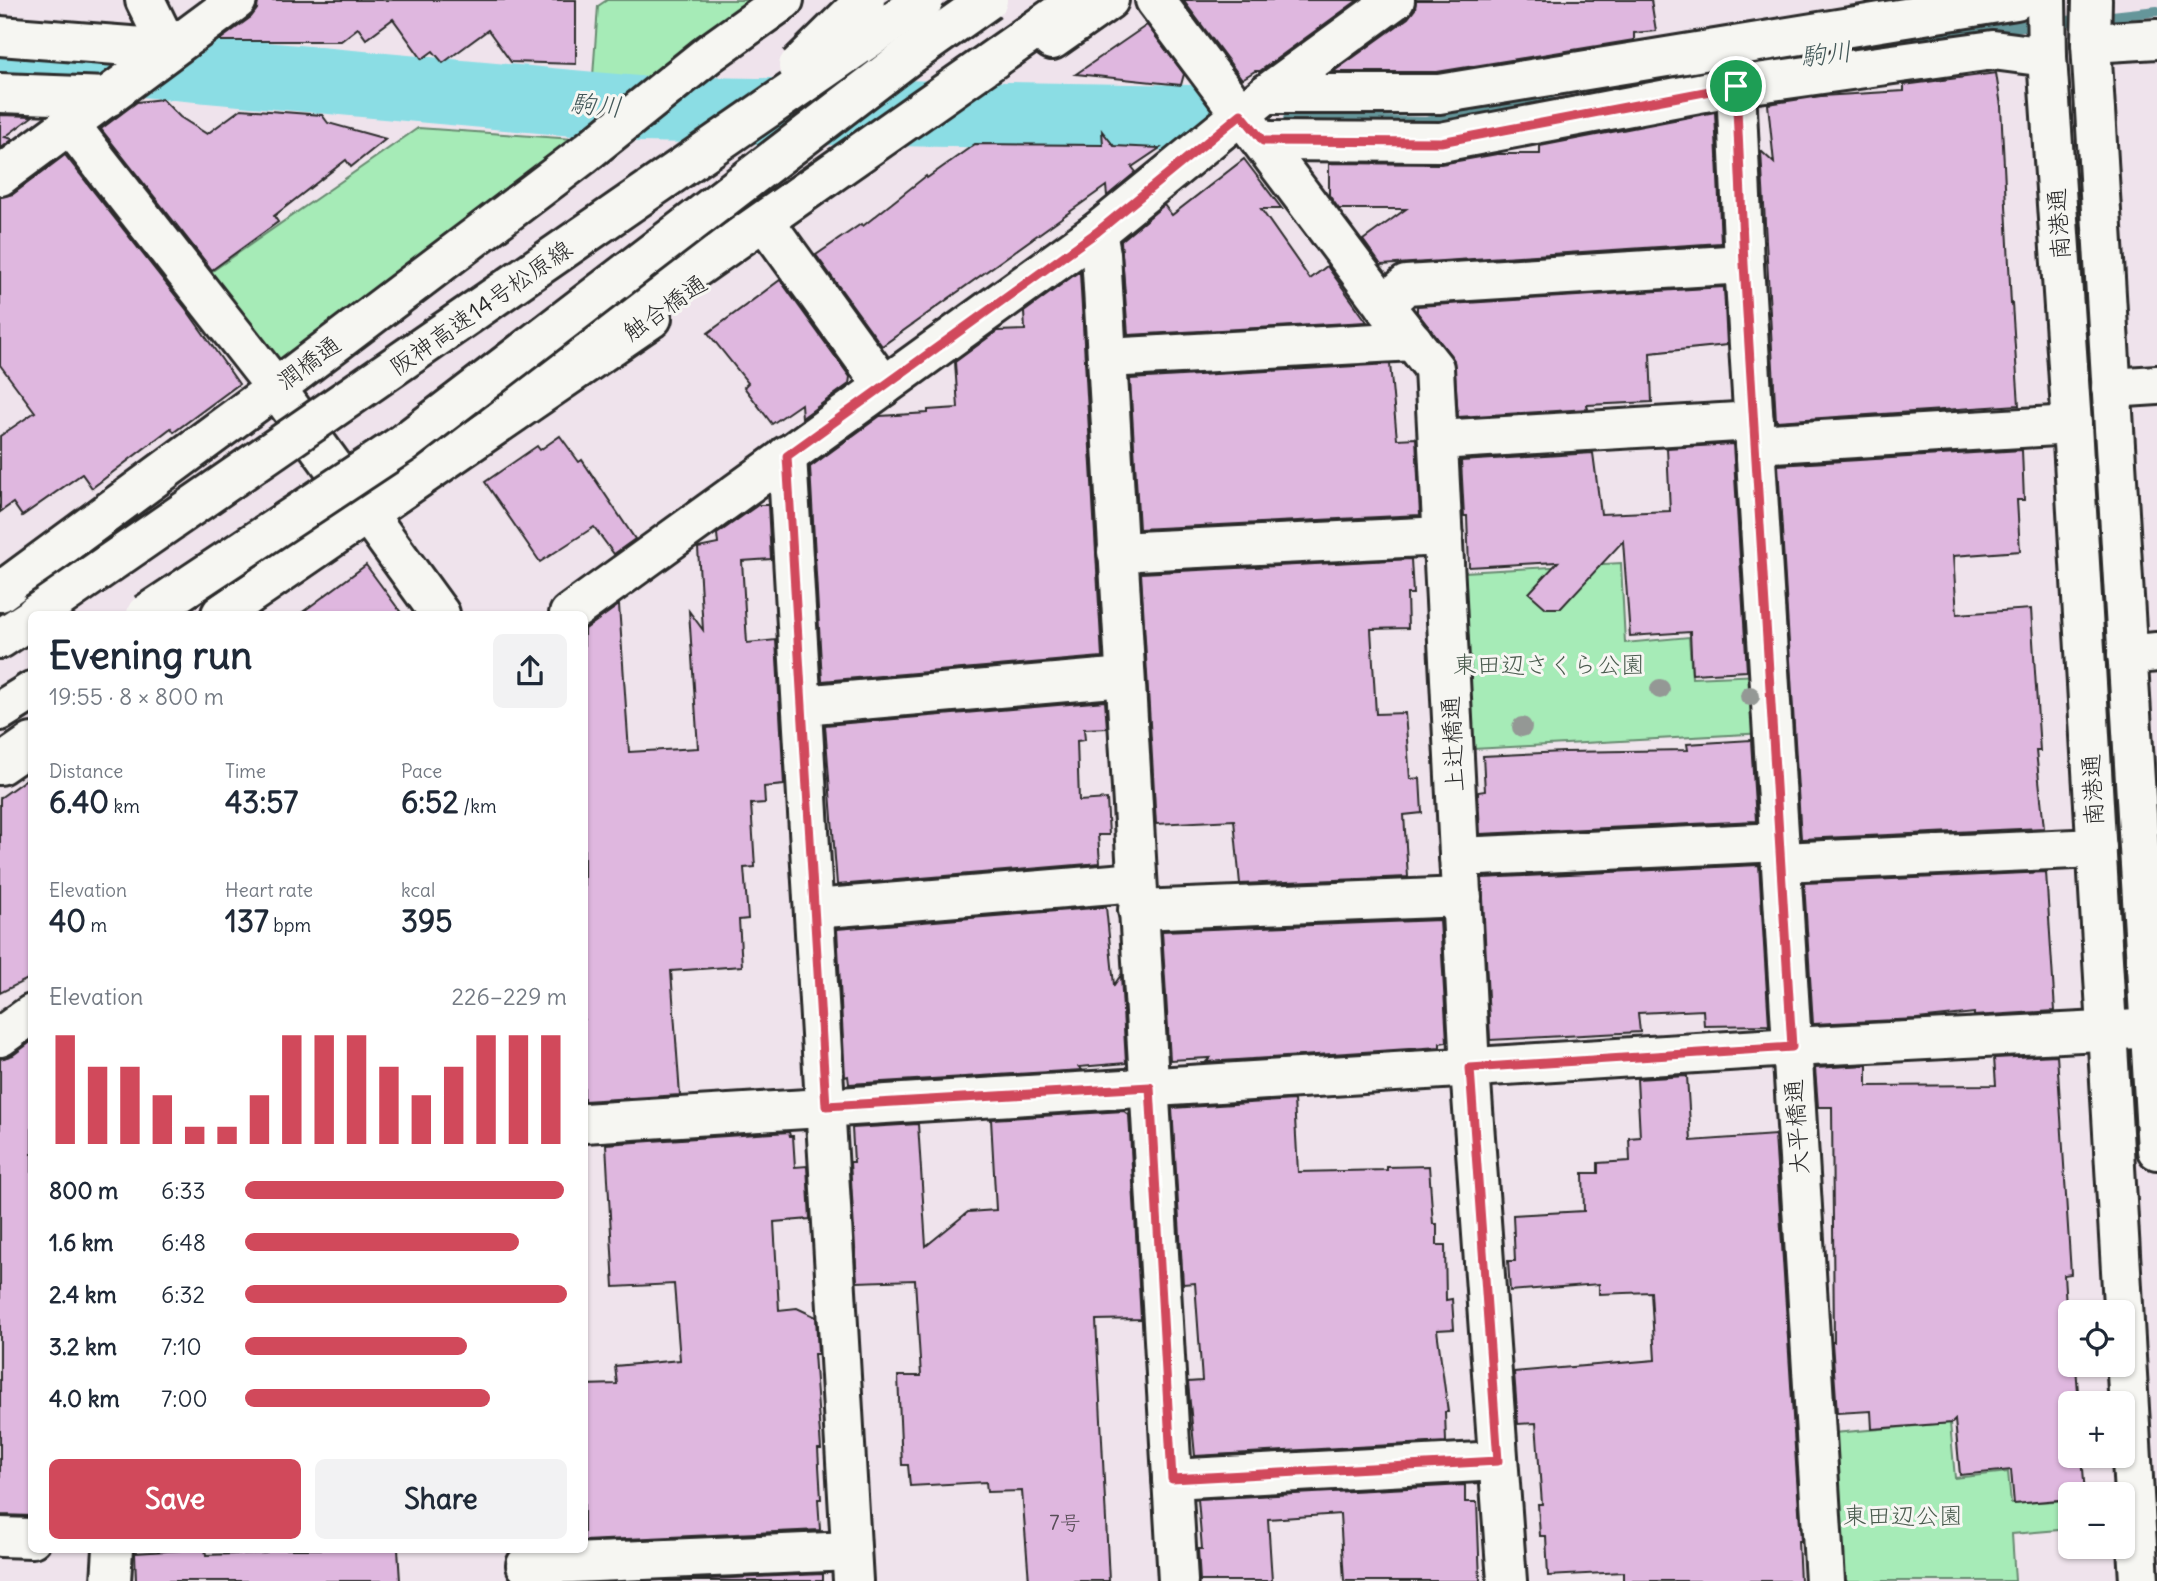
<!DOCTYPE html>
<html lang="en">
<head>
<meta charset="utf-8">
<style>
  :root { --surface:#fff; --page:#f2f2f3; --text:#1f2937; --muted:#747a83; --accent:#d1495b }
  body { margin:0; font-family:Delius,"Klee One",sans-serif; background:var(--page); color:var(--text); height:100vh; display:flex; flex-direction:column; font-size:26px; white-space:nowrap }
  * { box-sizing:border-box; margin:0 }
  p { font-size:23px; color:var(--muted) }
  .icon { flex:none; width:38px; height:38px; fill:none; stroke:currentColor; stroke-width:2; stroke-linecap:round; stroke-linejoin:round }
  .map { position:relative; flex:1; overflow:hidden }
  .panel { position:absolute; left:28px; top:611px; width:560px; height:942px; display:flex; flex-direction:column; background:var(--surface); border-radius:10px; box-shadow:0 2px 5px #0004 }
  .panel>* { flex:none }
  .buttons { position:absolute; left:2058px; top:1300px; display:grid; gap:14px }
  .buttons a { display:grid; place-items:center; width:77px; height:77px; border-radius:10px; background:var(--surface); box-shadow:0 2px 5px #0004; font-size:35px }
  .pin { position:absolute; display:grid; place-items:center; width:60px; height:60px; color:#fff; margin:-30px; border:4px solid #fff; border-radius:50%; box-shadow:0 2px 7px #0007 }
  .round { display:grid; place-items:center; flex:none; width:74px; height:74px; border-radius:10px; background:var(--page) }
  .headline { display:flex; align-items:center; justify-content:space-between; height:119px; padding:0 21px }
  h1 { font-size:38px; font-weight:800; line-height:52px }
  .figures { display:grid; grid-template-columns:repeat(3,1fr); gap:10px; height:119px; padding:7px 21px }
  .figures div { display:grid; align-content:center }
  .figures b { font-size:30px; font-weight:800 }
  .figures small { font-size:19px; font-weight:400 }
  .figures p { font-size:19px }
  .chart { height:196px; padding:14px 21px }
  .chart p { display:flex; justify-content:space-between }
  .chart svg { width:100%; height:126px; margin-top:7px; stroke:var(--accent); stroke-width:6 }
  .primary-button { display:flex; gap:14px; margin-top:auto; padding:14px 21px }
  .primary-button a { flex:1; height:80px; border-radius:10px; background:var(--accent); color:#fff; font-size:28px; font-weight:800; line-height:80px; text-align:center }
  .primary-button a+a { background:var(--page); color:var(--text) }
  ul { padding:0 21px; list-style:none; font-size:23px }
  li { display:grid; grid-template-columns:112px 84px 1fr; align-items:center; height:52px }
  li i { height:18px; border-radius:9px; background:var(--accent) }
  .map>svg:first-child { display:block }
  .green { fill:#a6ebb7; stroke:#688b71; stroke-width:2 }
  .lines { fill:none; stroke-linecap:round; stroke-linejoin:round }
  .stream { stroke:#65969a; stroke-width:10 }
  .river { stroke:#8bdde4; stroke-width:66 }
  .building { fill:#dfb7df; stroke:#2b2b2b; stroke-width:2 }
  .minor-casing { stroke:#2b2b2b; stroke-width:44 }
  .major-casing { stroke:#2b2b2b; stroke-width:44 }
  .highway-casing { stroke:#2b2b2b; stroke-width:44 }
  .minor { stroke:#f6f6f2; stroke-width:38 }
  .major { stroke:#f6f6f2; stroke-width:38 }
  .highway { stroke:#f6f6f2; stroke-width:38 }
  .highway-bridge-casing { stroke:#2b2b2b; stroke-width:44; stroke-linecap:butt }
  .highway-bridge { stroke:#f6f6f2; stroke-width:38 }
  .tree { fill:#949895 }
  .route-casing { stroke:#fff; stroke-width:14 }
  .route { stroke:#d1495b; stroke-width:9 }
  .labels { text-anchor:middle; stroke-width:6; stroke-linejoin:round; paint-order:stroke }
  .number-label { font-size:21px; fill:#584e58 }
  .street-label { font-size:24px; fill:#2b2b2b; stroke:#f6f6f2 }
  .park-label { font-size:24px; fill:#4a5b4e; stroke:#f6f6f2 }
  .water-label { font-size:26px; font-style:italic; fill:#435859; stroke:#f6f6f2 }
</style>
</head>
<body>
<div class="map">
<svg width="2157" height="1581" viewBox="0 0 2157 1581">
  <rect width="100%" height="100%" fill="#efe3ec"/>
  <filter id="ink" filterUnits="userSpaceOnUse"><feTurbulence type="fractalNoise" baseFrequency=".0143" numOctaves="2"/><feDisplacementMap in="SourceGraphic" scale="14" xChannelSelector="R" yChannelSelector="G"/><feConvolveMatrix kernelMatrix="1 2 1 2 8 2 1 2 1" color-interpolation-filters="sRGB"/></filter>
  <g filter="url(#ink)">
    <!-- green -->
    <g class="green">
      <path d="M607,0H755L647,80L593,76L598,6Z"/>
      <path d="M418,128L574,139L279,366L208,274Z"/>
      <path d="M1621,563L1625,643L1689,637L1692,678L1761,675L1765,733L1473,749L1464,572Z"/>
      <path d="M1950,1423L1955,1478L2008,1472L2011,1504L2070,1500V1529L2012,1534L2015,1581H1843L1834,1433Z"/>
    </g>
    <g class="lines">
      <!-- stream -->
      <g class="stream">
        <path d="M1761,64L1987,30L2157,11"/>
        <path d="M1288,119L1426,122L1552,102"/>
      </g>
      <!-- river -->
      <path class="river" d="M0,60L108,61L639,109L1193,118"/>
    </g>
    <!-- building -->
    <g class="building">
      <path d="M258,0H576V64L511,62L488,30L443,63L433,51L422,59L393,19L366,39L358,28L341,41H221V39L251,17L257,9Z"/>
      <path d="M1183,0H1358L1260,71H1255L1242,79Z"/>
      <path d="M1416,0H1651L1656,31L1634,33V40L1437,72H1333L1408,18L1415,9Z"/>
      <path d="M1147,25L1184,74L1181,85L1076,74Z"/>
      <path d="M1996,73L2001,106L2011,304H2012L2019,405L1776,421L1761,151L1774,163L1768,104L1821,96L1904,91V85Z"/>
      <path d="M162,99L180,117L207,134L241,109L322,115L328,123L386,139L351,167L346,160L274,216L278,222L212,270L101,129L137,102Z"/>
      <path d="M1715,112L1721,243L1381,265L1363,240L1406,209H1339L1329,195V163L1441,164L1497,154H1540V146Z"/>
      <path d="M0,115L33,116L5,137L13,139L0,149Z"/>
      <path d="M1102,131L1114,146L1160,148L1132,167L1136,172L1107,196L1106,186L882,346L816,255L861,224L863,226L926,176L927,178L975,144L1103,145Z"/>
      <path d="M65,155L186,309L239,384L174,432L171,428L92,488L82,474L22,516L13,503L0,512V436L35,412L0,365V197L13,194Z"/>
      <path d="M1244,159L1282,209H1261L1310,279L1327,266L1367,322L1128,335L1121,241L1164,205L1172,215Z"/>
      <path d="M1077,273H1080L1102,657L822,681L810,467L880,416L928,413V410L958,408L955,362L997,331L1025,330L1024,312Z"/>
      <path d="M780,280L850,377L849,384L802,418L801,404L772,424L744,387L748,383L708,333Z"/>
      <path d="M1724,287L1727,345L1650,353L1652,402L1587,405L1588,409L1458,417L1454,360L1417,312V306Z"/>
      <path d="M1390,364L1397,439L1416,438L1420,515L1139,529L1130,379Z"/>
      <path d="M560,436L579,462L582,460L635,539L614,554L594,527L540,562L485,482L537,446L540,450Z"/>
      <path d="M1733,444L1747,671L1692,674L1690,632L1630,636L1623,541L1561,608H1546L1529,593L1558,562L1469,567L1467,516H1464L1461,461L1593,453L1601,514L1670,511L1667,448Z"/>
      <path d="M2022,450L2024,500H2017L2020,551L1953,556L1957,614L2031,609L2040,751H2036L2044,828L1801,839L1778,465Z"/>
      <path d="M758,505H768L771,559L742,561L747,643L776,640L784,785L764,787L765,803L751,804L755,867L744,868L748,919L739,920L742,966L671,971L680,1095L584,1101V630L619,605L629,752L698,748L689,611L703,630L698,548L718,544L717,534Z"/>
      <path d="M1411,559L1413,594H1407L1408,628L1371,629L1376,714L1405,713L1410,779L1420,778L1422,813L1404,815L1408,877L1240,884L1234,820L1156,824L1141,573Z"/>
      <path d="M366,565L402,614H300Z"/>
      <path d="M1105,701L1107,728L1084,729L1085,740L1077,741L1079,801L1107,799L1109,835H1098L1100,863L837,885L825,725Z"/>
      <path d="M1751,740L1756,821L1480,834L1478,792L1485,791L1483,756L1564,752L1688,750L1687,744Z"/>
      <path d="M32,775V977L0,993V798Z"/>
      <path d="M1759,865L1769,1025L1704,1026L1703,1010L1638,1013L1640,1032L1490,1040L1482,878Z"/>
      <path d="M2046,872L2055,1011L1974,1016V1013L1917,1019L1813,1024L1804,883Z"/>
      <path d="M1106,907L1114,985L1121,975L1126,1063L1079,1067L1082,1070L849,1084L848,1076L845,1077L837,929Z"/>
      <path d="M1440,920L1447,1042L1440,1043V1047L1206,1062L1210,1058L1170,1060L1162,931Z"/>
      <path d="M32,1041V1516L0,1515V1059L13,1055Z"/>
      <path d="M2057,1055L2071,1274L2064,1275L2070,1365L2076,1367L2079,1404H2070V1456H2082L2085,1494H2070V1499L2014,1504L2011,1470L1960,1475L1955,1420L1952,1423L1872,1429L1871,1411L1837,1413L1832,1342H1834L1832,1107H1818L1815,1068L1867,1065V1086L1996,1085L1994,1058Z"/>
      <path d="M1687,1076L1691,1141L1775,1135L1801,1541H1798L1800,1581H1623V1572L1548,1576L1546,1536H1540L1538,1504H1542L1536,1423L1518,1424L1514,1372L1655,1360L1651,1292L1599,1294V1284L1510,1291L1508,1261H1515L1513,1215L1584,1211L1583,1173H1598V1163L1630,1161L1629,1138L1640,1137L1637,1079Z"/>
      <path d="M1294,1100L1298,1172L1387,1170V1167L1429,1166L1433,1224H1437V1245H1445L1446,1300L1452,1299L1454,1329L1437,1330L1448,1412H1445L1446,1442L1195,1456L1188,1382L1202,1381L1195,1283L1183,1284L1172,1108Z"/>
      <path d="M1124,1111L1129,1115L1141,1319L1096,1320L1109,1581H1029L1022,1491L987,1492L986,1482L910,1486L908,1465H902L898,1376H921L915,1280L857,1282L850,1162H854L852,1128L918,1124L926,1246L968,1212L996,1210L991,1119Z"/>
      <path d="M789,1132L790,1136H793L795,1167L807,1166L810,1219L774,1222L779,1310L797,1308L816,1317L818,1354H814L821,1449H818L821,1499H818L820,1530L584,1541V1385L617,1384L615,1366L680,1360L674,1284L614,1287L606,1144Z"/>
      <path d="M1465,1485V1502H1477L1480,1581H1344L1340,1514L1268,1519L1272,1581H1200L1198,1549H1202L1198,1499Z"/>
      <path d="M199,1549H205L206,1555L266,1553L265,1549H398L400,1581H136L135,1553Z"/>
      <path d="M823,1574V1581H663Z"/>
    </g>
    <g class="lines">
      <defs>
        <g id="minor">
          <path d="M145,0L169,49"/>
          <path d="M1155,0L1384,305L1434,368L1470,1068L1507,1581"/>
          <path d="M0,36L169,49"/>
          <path d="M1052,40L1109,0"/>
          <path d="M2091,43L2157,39"/>
          <path d="M1736,86L1744,264L1825,1581"/>
          <path d="M0,93L108,97"/>
          <path d="M1266,94H1439L2016,0"/>
          <path d="M70,125L276,388L440,614"/>
          <path d="M1263,141L1441,142L1736,86L1993,50L2047,57"/>
          <path d="M0,176L237,0"/>
          <path d="M1097,232L1101,254L1178,1581"/>
          <path d="M773,233L884,386"/>
          <path d="M1384,305L1406,285L1744,264"/>
          <path d="M1107,358L1413,341"/>
          <path d="M2111,388L2157,385"/>
          <path d="M1438,440L1754,421"/>
          <path d="M1755,444L2072,425"/>
          <path d="M787,455L853,1581"/>
          <path d="M1117,552L1443,536"/>
          <path d="M0,592L276,388L582,156L710,53L784,0"/>
          <path d="M221,614L652,318"/>
          <path d="M569,614L1097,232L1266,94L1395,0"/>
          <path d="M2127,655L2157,652"/>
          <path d="M802,705L1125,677"/>
          <path d="M0,765L32,743"/>
          <path d="M1459,857L1780,842"/>
          <path d="M1781,862L2097,848"/>
          <path d="M814,909L1137,882"/>
          <path d="M1138,910L1462,897"/>
          <path d="M0,1037L32,1014"/>
          <path d="M584,1123L1792,1047L2157,1028"/>
          <path d="M1172,1479L1498,1461"/>
          <path d="M0,1537L32,1538"/>
          <path d="M526,1565L851,1551"/>
          <path d="M111,1581L113,1549"/>
        </g>
        <g id="major">
          <path d="M2046,0L2047,57L2072,425L2139,1581"/>
          <path d="M2092,0L2091,43L2157,1150"/>
        </g>
        <g id="highway">
          <path d="M488,394L642,306L1078,0"/>
          <path d="M0,639L32,618"/>
          <path d="M0,711L32,691"/>
        </g>
      </defs>
      <!-- minor casing -->
      <use href="#minor" class="minor-casing"/>
      <!-- major casing -->
      <use href="#major" class="major-casing"/>
      <!-- highway casing -->
      <use href="#highway" class="highway-casing"/>
      <!-- minor -->
      <use href="#minor" class="minor"/>
      <!-- major -->
      <use href="#major" class="major"/>
      <!-- highway -->
      <use href="#highway" class="highway"/>
      <defs>
        <g id="highway-bridge">
          <path d="M798,66L865,0"/>
          <path d="M36,614L924,0"/>
          <path d="M146,614L404,443L906,58L988,0"/>
        </g>
      </defs>
      <!-- highway-bridge casing -->
      <use href="#highway-bridge" class="highway-bridge-casing"/>
      <!-- highway-bridge -->
      <use href="#highway-bridge" class="highway-bridge"/>
    </g>
    <!-- trees -->
    <g class="tree">
      <circle cx="1660" cy="689" r="10"/>
      <circle cx="1750" cy="696" r="10"/>
      <circle cx="1522" cy="727" r="10"/>
    </g>
  </g>
  <g class="lines" filter="url(#ink)">
    <defs>
      <path id="route" d="M1736,86L1744,264L1792,1047L1470,1068L1498,1461L1172,1479L1150,1087L826,1106L787,456L1097,232L1241,114L1263,141L1441,142Z"/>
    </defs>
    <!-- route casing -->
    <use href="#route" class="route-casing"/>
    <!-- route -->
    <use href="#route" class="route"/>
  </g>
  <g class="labels">
    <!-- number labels -->
    <g class="number-label">
      <text x="1065" y="1530">7号</text>
    </g>
    <!-- street labels -->
    <g class="street-label">
      <text transform="translate(2059 224) rotate(-94)" y="8">南港通</text>
      <text transform="translate(481 308) rotate(-35)" y="8">阪神高速14号松原線</text>
      <text transform="translate(665 308) rotate(-35)" y="8">触合橋通</text>
      <text transform="translate(309 363) rotate(-37)" y="8">潤橋通</text>
      <text transform="translate(1453 744) rotate(-93)" y="8">上辻橋通</text>
      <text transform="translate(2093 790) rotate(-93)" y="8">南港通</text>
      <text transform="translate(1797 1127) rotate(-94)" y="8">大平橋通</text>
    </g>
    <!-- park labels -->
    <g class="park-label">
      <text x="1549" y="673">東田辺さくら公園</text>
      <text x="1903" y="1524">東田辺公園</text>
    </g>
    <!-- water labels -->
    <g class="water-label">
      <text transform="translate(1826 54) rotate(-7)" y="9">駒川</text>
      <text transform="translate(596 105) rotate(5)" y="9">駒川</text>
    </g>
  </g>
</svg>
<div class="buttons">
<a><svg class="icon" aria-label="locate" viewBox="0 0 24 24"><circle cx="12" cy="12" r="6"/><path d="M12 2v4M12 18v4M2 12h4M18 12h4"/></svg></a>
<a>+</a>
<a>−</a>
</div>
<div class="pin" style="left:1736px;top:86px;background:#1e9e55"><svg class="icon" aria-label="arrive" viewBox="0 0 24 24"><path d="M6 21V4h12l-3 4 3 4H6"/></svg></div>
<section class="panel">
<div class="headline"><div><h1>Evening run</h1><p>19:55 · 8 × 800 m</p></div><a class="round"><svg class="icon" aria-label="share" viewBox="0 0 24 24"><path d="M12 15V3M7 8l5-5 5 5M5 13v7h14v-7"/></svg></a></div>
<div class="figures">
<div><p>Distance</p><b>6.40<small> km</small></b></div>
<div><p>Time</p><b>43:57</b></div>
<div><p>Pace</p><b>6:52<small> /km</small></b></div>
</div>
<div class="figures">
<div><p>Elevation</p><b>40<small> m</small></b></div>
<div><p>Heart rate</p><b>137<small> bpm</small></b></div>
<div><p>kcal</p><b>395</b></div>
</div>
<div class="chart"><p><span>Elevation</span>226–229 m</p>
<svg viewBox="0 0 160 44" preserveAspectRatio="none"><path d="M5 44V6M15 44V17M25 44V17M35 44V27M45 44V38M55 44V38M65 44V27M75 44V6M85 44V6M95 44V6M105 44V17M115 44V27M125 44V17M135 44V6M145 44V6M155 44V6"/></svg>
</div>
<ul>
<li><b>800 m</b>6:33<i style="width:99%"></i></li>
<li><b>1.6 km</b>6:48<i style="width:85%"></i></li>
<li><b>2.4 km</b>6:32<i style="width:100%"></i></li>
<li><b>3.2 km</b>7:10<i style="width:69%"></i></li>
<li><b>4.0 km</b>7:00<i style="width:76%"></i></li>
</ul>
<div class="primary-button"><a>Save</a><a>Share</a></div>
</section>
</div>
</body>
</html>
